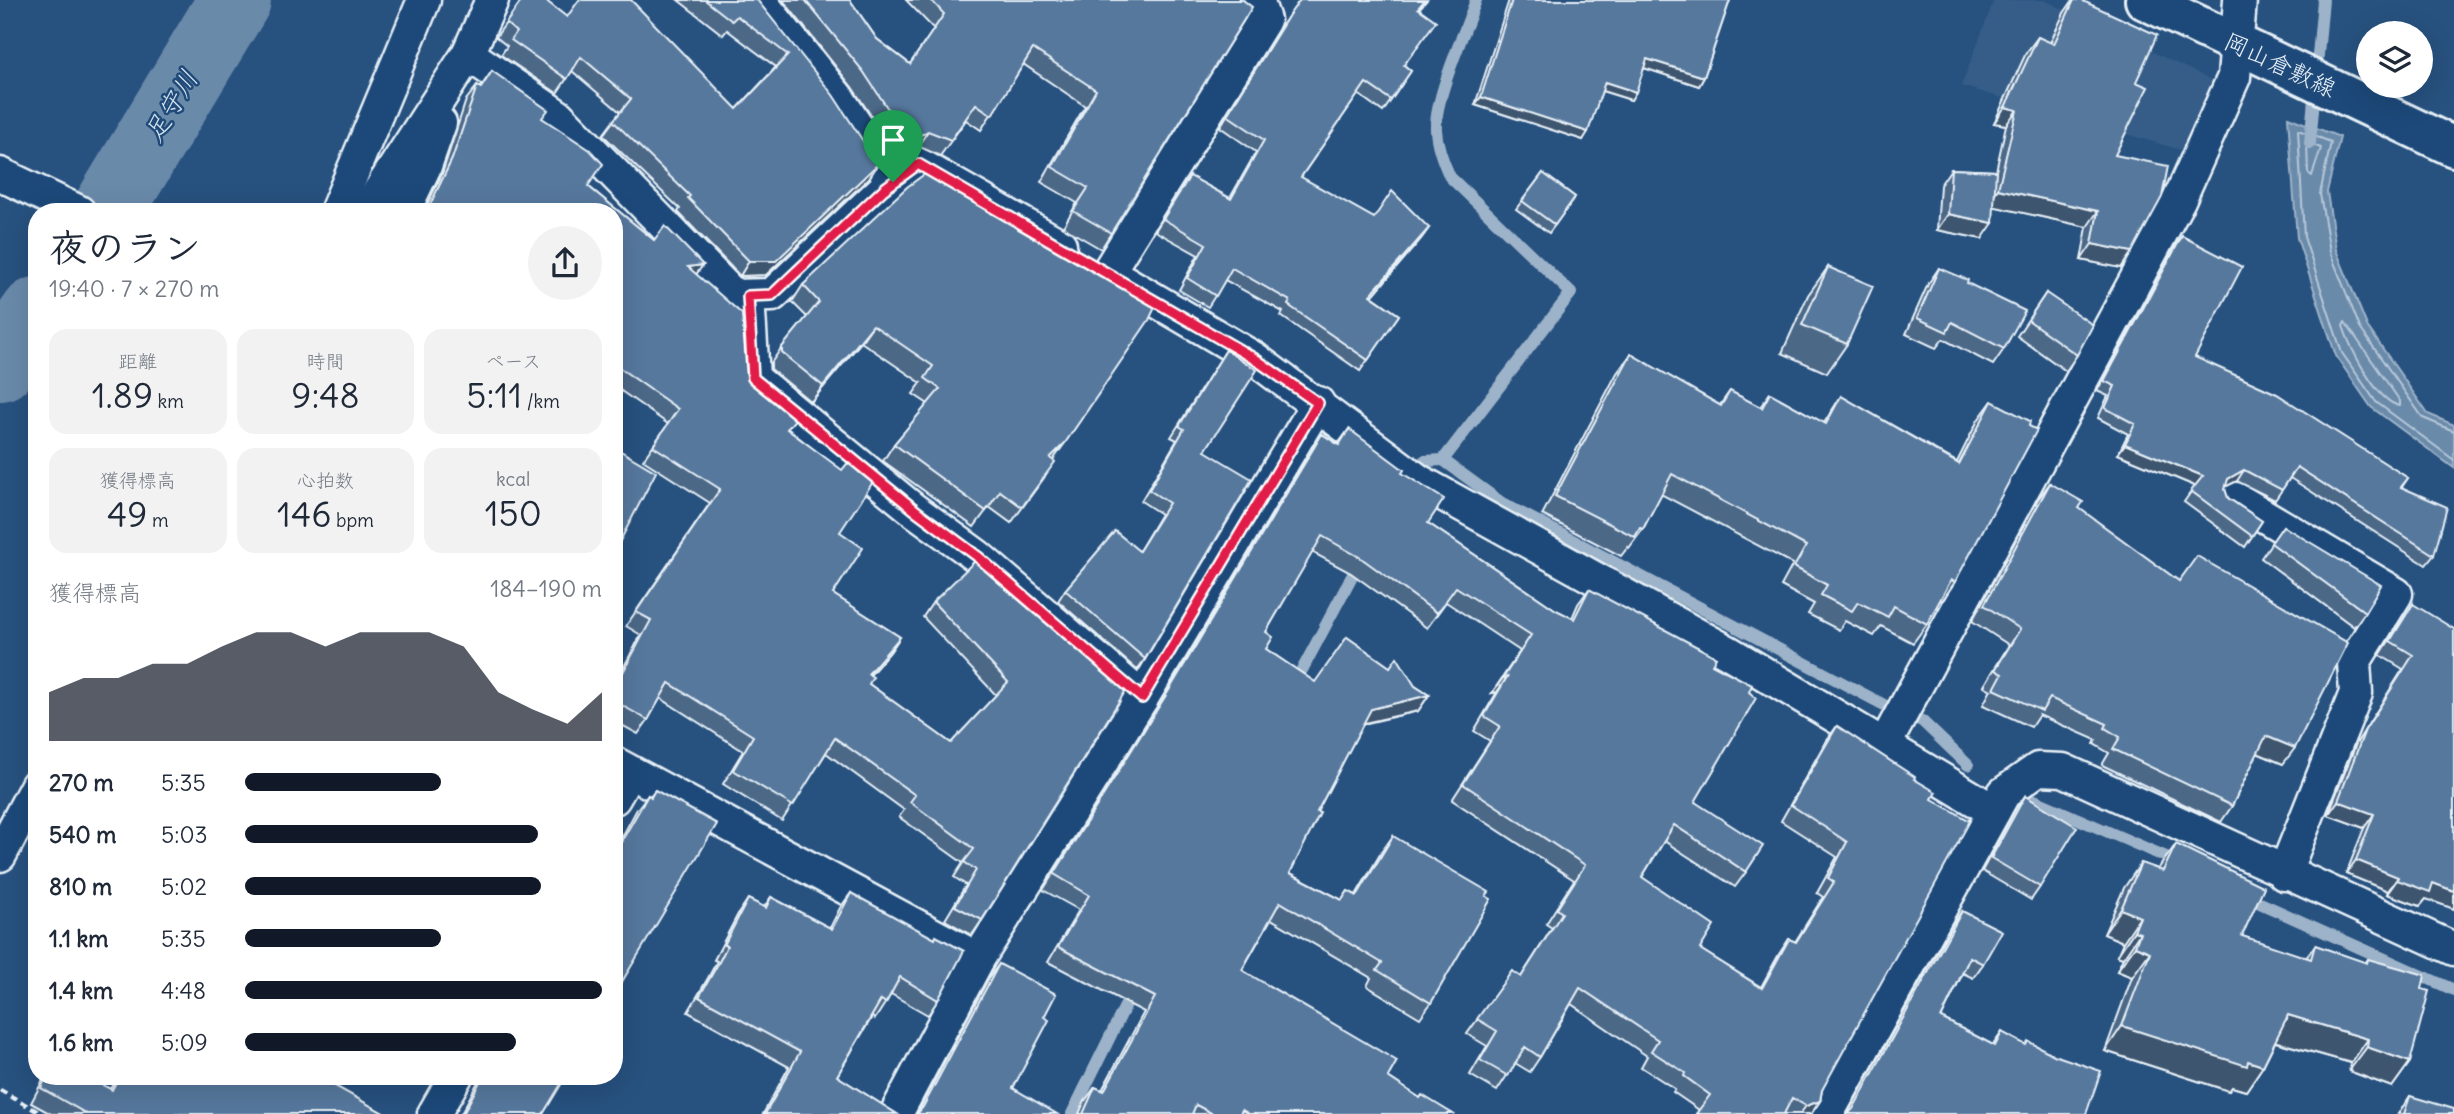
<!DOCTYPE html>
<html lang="ja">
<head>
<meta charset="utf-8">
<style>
  :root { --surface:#fff; --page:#f2f2f3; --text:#1f2937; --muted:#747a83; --accent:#111827 }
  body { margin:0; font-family:Delius,"Klee One",sans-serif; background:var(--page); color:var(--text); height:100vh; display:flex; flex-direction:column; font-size:26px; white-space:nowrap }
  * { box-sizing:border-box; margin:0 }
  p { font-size:23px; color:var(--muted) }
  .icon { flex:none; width:38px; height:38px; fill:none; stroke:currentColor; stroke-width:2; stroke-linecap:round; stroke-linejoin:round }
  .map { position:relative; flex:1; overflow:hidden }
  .drawer { position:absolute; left:28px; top:203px; width:595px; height:882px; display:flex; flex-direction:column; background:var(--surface); border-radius:28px; box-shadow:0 7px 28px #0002 }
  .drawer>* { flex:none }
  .fabs { position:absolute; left:2356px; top:21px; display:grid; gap:14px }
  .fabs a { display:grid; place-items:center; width:77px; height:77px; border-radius:50%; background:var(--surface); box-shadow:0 7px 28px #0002; font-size:35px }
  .pin { position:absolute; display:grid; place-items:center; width:60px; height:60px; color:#fff; margin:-72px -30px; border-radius:50% 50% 50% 0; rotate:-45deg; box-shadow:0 0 7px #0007 }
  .pin .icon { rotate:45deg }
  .round { display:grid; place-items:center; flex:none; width:74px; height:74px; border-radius:37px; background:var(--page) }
  .head { display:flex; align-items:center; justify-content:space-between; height:119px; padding:0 21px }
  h1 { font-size:38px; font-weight:600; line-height:52px }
  .metrics { display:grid; grid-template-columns:repeat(3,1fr); gap:10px; height:119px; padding:7px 21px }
  .metrics div { display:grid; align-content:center; border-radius:18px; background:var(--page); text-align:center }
  .metrics b { font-size:35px; font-weight:600 }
  .metrics small { font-size:19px; font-weight:400 }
  .metrics p { font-size:19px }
  .chart { height:196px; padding:14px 21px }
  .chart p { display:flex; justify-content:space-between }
  .chart svg { width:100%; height:126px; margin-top:7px; fill:var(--accent); opacity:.7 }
  ul { padding:0 21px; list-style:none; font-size:23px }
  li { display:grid; grid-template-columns:112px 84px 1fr; align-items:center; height:52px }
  li i { height:18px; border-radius:9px; background:var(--accent) }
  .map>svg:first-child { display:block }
  .built { fill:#355d88 }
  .water { fill:#6b8aaa; stroke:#9db3c9; stroke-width:2 }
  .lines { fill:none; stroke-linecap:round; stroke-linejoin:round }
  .shore { stroke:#b6c8d9; stroke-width:2 }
  .stream { stroke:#9db3c9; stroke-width:12 }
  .river { stroke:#6b8aaa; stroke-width:72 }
  .street-casing { stroke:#e8f1f8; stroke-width:37 }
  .secondary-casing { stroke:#e8f1f8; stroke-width:44 }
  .path { stroke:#e8f1f8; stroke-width:4.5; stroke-dasharray:7 5; stroke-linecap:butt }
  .street { stroke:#1f4a7a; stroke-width:32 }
  .secondary { stroke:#1f4a7a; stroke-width:38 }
  .wall { fill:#4b6787; stroke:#e8f1f8; stroke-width:2 }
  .shaded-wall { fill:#3d546e; stroke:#e8f1f8; stroke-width:2 }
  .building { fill:#57789d; stroke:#e8f1f8; stroke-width:2 }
  .route-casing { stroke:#fff; stroke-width:14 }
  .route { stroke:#e11d48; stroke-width:9 }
  .labels { text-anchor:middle; stroke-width:5; stroke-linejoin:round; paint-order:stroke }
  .street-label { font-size:24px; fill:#e8f1f8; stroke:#1f4a7a }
  .water-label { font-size:26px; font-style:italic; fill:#d5e2ec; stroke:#1f4a7a }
</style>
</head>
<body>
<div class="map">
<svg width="2454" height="1114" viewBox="0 0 2454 1114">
  <rect width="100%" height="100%" fill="#27517f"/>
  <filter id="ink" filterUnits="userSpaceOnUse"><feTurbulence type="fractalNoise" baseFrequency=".0143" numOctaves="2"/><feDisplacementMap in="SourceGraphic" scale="14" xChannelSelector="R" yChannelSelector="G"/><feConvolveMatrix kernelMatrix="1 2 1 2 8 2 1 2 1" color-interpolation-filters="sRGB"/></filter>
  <g filter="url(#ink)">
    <!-- built -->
    <path class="built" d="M1994,0H2044L2218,83L2184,151L1961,86Z"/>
    <!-- water -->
    <path class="water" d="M2288,117L2340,137L2327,192L2336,250L2367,326L2428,414L2454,425V468L2371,407L2336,356L2297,238Z"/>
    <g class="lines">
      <!-- shore -->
      <g class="shore">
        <path d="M2307,143L2321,148L2312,176L2308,173Z"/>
        <path d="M2345,322L2400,401V406C2376,402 2350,347 2343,326Z"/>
        <path d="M2454,431L2423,418L2360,328L2330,252L2320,194L2331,142L2298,130L2304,237L2342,353L2376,402L2454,460"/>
      </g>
      <!-- stream -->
      <g class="stream">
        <path d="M1476,0C1465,32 1434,99 1436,130C1437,147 1443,162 1450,177L1571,293L1443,460L1502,503L1888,707L1922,721L1968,765"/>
        <path d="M2310,143L2323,0"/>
        <path d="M1424,461L1443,460"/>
        <path d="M1293,687L1360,561"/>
        <path d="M2032,799L2180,863"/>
        <path d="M2242,895L2454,990"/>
        <path d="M1072,1114L1134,988"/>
      </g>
      <!-- river -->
      <g class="river">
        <path d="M107,212L235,0"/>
        <path d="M0,365L37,313"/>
      </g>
      <defs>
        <g id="street">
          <path d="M759,0L838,98L893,182"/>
          <path d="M468,54L492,0"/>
          <path d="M0,174L79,212"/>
          <path d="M336,212L424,0"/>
          <path d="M366,212L468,54L558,116L734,296L772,295L884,189L918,164L1060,245"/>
          <path d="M403,212L425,166L440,123"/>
          <path d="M1108,272L1264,20L1257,0"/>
          <path d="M1123,281L1255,359L1419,481L1728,652L1994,811"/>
          <path d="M748,296L753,378L914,510L977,556L1142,698"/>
          <path d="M2236,499L2396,594L2354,662L2356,693L2284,874"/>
          <path d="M1884,746L2179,200L2234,77L2240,0"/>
          <path d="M614,763L978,959"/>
          <path d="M614,798L629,772"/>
          <path d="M0,855L37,785"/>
          <path d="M434,1114L456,1076"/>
          <path d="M896,1114L978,959L1142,698L1318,403"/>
          <path d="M1827,1114L2004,793L2038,769L2063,770L2454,949"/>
        </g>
        <path id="secondary" d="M2145,0L2454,147"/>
      </defs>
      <!-- street casing -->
      <use href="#street" class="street-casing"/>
      <!-- secondary casing -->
      <use href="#secondary" class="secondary-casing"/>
      <!-- path -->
      <path class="path" d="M0,1090L42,1114"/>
      <!-- street -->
      <use href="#street" class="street"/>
      <!-- secondary -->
      <use href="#secondary" class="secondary"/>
    </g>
    <!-- wall -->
    <g class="wall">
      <path d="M522,0L567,17L737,109L776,67L727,30L723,35L678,0H757L878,164L869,178L766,275L740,276L678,212L680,209L603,135L620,112L572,71L557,93L501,55L507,46L496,37Z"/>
      <path d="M783,0H850L877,39L910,64L934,29L906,0H1243L1111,233L1101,249L1063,227L1077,203L1041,182L1085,106L1023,64L981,130L966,120L940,156L918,146L898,156L852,87Z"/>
      <path d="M1300,0H1427L1419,9L1404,65L1411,71L1383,112L1358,94L1301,177L1374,218L1429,228L1421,239L1372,296L1399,315L1360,371L1281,316L1283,312L1225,280L1208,307L1179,290L1198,255L1155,231L1190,176L1230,198L1256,152L1220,127L1281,27Z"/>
      <path d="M1509,0H1730L1704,77L1699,86L1644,68L1631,100L1602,91L1583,140L1475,105Z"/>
      <path d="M2073,0H2081L2136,82L2115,155L2132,252L2121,268L2081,260L2087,227L1994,206L1982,239L1937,230L1940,185L1951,169L1996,171L2006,125L1994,123L2026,53L2038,37L2050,43L2064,13Z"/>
      <path d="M492,71L542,118L588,186L654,240L703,265L696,274L747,372L788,430L840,532L833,594L900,637L890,652L870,675L869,684L951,743L996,695L923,617L933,602L1023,601L982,920L972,935L945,920L966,885L954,877L963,863L899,817L904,810L826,753L782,821L723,784L743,751L660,698L648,720L638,734L614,721V685L641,635L626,626L710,503L643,460L668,424L614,386V212L424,211L442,174L466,100L477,86L480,88Z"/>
      <path d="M929,172L1053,460L1044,478L1011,523L989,507L974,527L883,461L894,444L928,404L913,394L921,383L861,342L811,402L771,369V363L782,347L807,317L792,302L803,285Z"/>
      <path d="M1543,173L1575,197L1549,233L1516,209Z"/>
      <path d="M2182,236L2195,357L2408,478L2402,487L2434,555L2426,565L2290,478L2275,500L2237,481L2226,486L2225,489L2228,498L2262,521L2245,547L2184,502L2195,486L2118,454L2128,434L2098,418L2108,396L2097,391L2175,246Z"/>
      <path d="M1828,267L1847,344L1827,373L1782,353L1808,295Z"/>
      <path d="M1939,268L1967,283L2004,349L1993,365L1943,339L1936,348L1906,334L1928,284Z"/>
      <path d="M2046,293L2077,355L2066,371L2017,336Z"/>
      <path d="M1226,350L1205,451L1145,659L1137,670L1058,601L1065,590L1139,551L1161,514L1141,501L1177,440L1171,437Z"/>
      <path d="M1631,354L1720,405L1730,391L1760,407L1770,393L1824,423L1841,396L1957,462L1978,420L1992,401L1955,582L1942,601L1940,600L1927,624L1913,643L1881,626L1874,636L1845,621L1839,630L1808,614L1814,604L1781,586L1793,564L1661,494L1643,529L1629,548L1628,547L1621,556L1542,515L1617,373Z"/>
      <path d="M1349,429L1402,473L1428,523L1556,610L1572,618L1578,604L1589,589L1712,664L1695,802L1746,872L1735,887L1664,841L1642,877L1700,949L1761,987L1779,954L1789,939L1795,942L1823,897L1817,893L1837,857L1781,821L1826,741L1837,726L1914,779L1932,799L1822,1090L1820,1101L1811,1114H1696L1699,1110L1673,1092L1675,1089L1641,1067L1647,1056L1571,1004L1540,1057L1530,1072L1515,1063L1497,1091L1470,1075L1487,1046L1467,1034L1512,971L1521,977L1552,928L1546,924L1574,880L1452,800L1490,741L1474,731L1497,692L1492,693L1520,651L1446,602L1427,628L1351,573L1312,552L1266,632V649L1315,682L1415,686L1429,695L1418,711L1363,724L1317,812L1290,873L1342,900L1348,891L1356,895L1382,851L1393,836L1431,1003L1420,1018L1367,986L1371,978L1271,919L1242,970L1388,1077L1420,1098L1453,1114H1079L1084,1102L1095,1087L1102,1090L1144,1012L1048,962L1079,910L1043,890L1158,707L1312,450L1322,434L1338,444Z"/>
      <path d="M614,447L620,541L614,549Z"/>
      <path d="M2050,483L2079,508L2283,764L2257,753L2232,806L2221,822L2102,765L2109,753L2094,744L2096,740L2039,715L2031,727L1983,705L1991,690L1984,686L2009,645L1972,621L2038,499Z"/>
      <path d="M2283,526L2365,612L2354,627L2261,558Z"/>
      <path d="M2413,604L2426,899L2420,906L2387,894L2388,891L2346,874L2364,828L2328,815L2356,744L2403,669L2380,655Z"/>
      <path d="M655,790L614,995L615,850L637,809L648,795L650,796Z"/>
      <path d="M2025,796L2040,887L2031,900L1982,871L2016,808Z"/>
      <path d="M2176,844L2242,936L2306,958L2315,945L2365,963L2368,959L2422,989L2410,1062L2392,1087L2349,1071L2351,1063L2275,1042L2263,1066L2246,1091L2232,1087L2229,1091L2105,1051L2132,977L2117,971L2123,958L2117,956L2123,942L2104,934L2124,888L2141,863L2158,869Z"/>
      <path d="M851,893L938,1000L928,1015L891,994L875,1019L872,1017L837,1076L897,1114H763L789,1067L688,1012L708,978L717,961L714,960L738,914L748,899L764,907L771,897L830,928L840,908Z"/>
      <path d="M1962,911L1983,964L1973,978L1963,973L1941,1018L1993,1045L2002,1032L2086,1114L1848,1113L1952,925Z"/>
      <path d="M999,964L1044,1017L1013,1088L917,1114L988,979Z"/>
      <path d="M45,1076H86L110,1089L118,1076H317L385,1114H51L31,1103Z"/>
      <path d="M481,1076H566L543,1114H461Z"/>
      <path d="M2410,1096L2454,1114H2398Z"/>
    </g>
    <!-- shaded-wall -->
    <g class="shaded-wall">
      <path d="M1647,59L1704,77L1699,86L1641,67Z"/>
      <path d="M1605,82L1636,92L1631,100L1599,90Z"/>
      <path d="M1481,97L1588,132L1583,140L1475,105Z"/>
      <path d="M2005,107L2017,110L2006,125L1994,123Z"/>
      <path d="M928,131L918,146L898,156L909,141Z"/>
      <path d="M878,164L869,178L766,275L740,276L749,261Z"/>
      <path d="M1998,189L2098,211L2087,227L1987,205Z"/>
      <path d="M1948,214L1993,223L1982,239L1937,230Z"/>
      <path d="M1429,228L1421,239L1363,307L1370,295Z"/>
      <path d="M2092,244L2132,252L2121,268L2081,260Z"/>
      <path d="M703,265L692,280L688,267Z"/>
      <path d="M873,325L861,342L811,402L823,386Z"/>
      <path d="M1065,443L1053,460L1038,474L1050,458Z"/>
      <path d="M2125,444L2203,476L2195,486L2118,454Z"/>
      <path d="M2244,470L2237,481L2221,489L2228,479Z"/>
      <path d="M900,637L890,652L858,689L868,674Z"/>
      <path d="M1507,677L1497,692L1492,693L1503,678Z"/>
      <path d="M1429,695L1418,711L1360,724L1371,709Z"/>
      <path d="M2266,736L2295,748L2283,764L2255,752Z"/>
      <path d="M2338,801L2374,814L2364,828L2328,815Z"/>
      <path d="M2356,860L2398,877L2388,891L2346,874Z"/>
      <path d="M2397,880L2433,883L2454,891V909L2426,899L2420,906L2387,894Z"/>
      <path d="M2121,909L2140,917L2123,942L2104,934Z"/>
      <path d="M2134,931L2140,933L2123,958L2117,956Z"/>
      <path d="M2135,946L2150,952L2132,977L2117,971Z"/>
      <path d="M2288,1015L2368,1039L2351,1063L2270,1040Z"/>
      <path d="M2122,1026L2248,1061L2263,1066L2246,1091L2232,1087L2229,1091L2105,1051Z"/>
      <path d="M2367,1047L2410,1062L2392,1087L2349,1071Z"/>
      <path d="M1820,1101L1811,1114H1800L1806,1106Z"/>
    </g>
    <!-- building -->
    <g class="building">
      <path d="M522,0H545L567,17L579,0H631L737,109L788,55L737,16L732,21L705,0H757L833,95L878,164L776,261H749L688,198L690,196L613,121L631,99L581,57L567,79L511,40L516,32L506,23Z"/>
      <path d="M805,0H850L877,39L910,64L944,14L931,0H1243L1252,7L1111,233L1073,211L1088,188L1052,167L1096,90L1033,49L992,115L976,104L951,140L928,131L909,141L863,71Z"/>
      <path d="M1300,0H1425L1418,8L1436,21L1404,65L1411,71L1391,100L1366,83L1301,177L1374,218L1392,191L1429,228L1370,295L1399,315L1368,360L1288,305L1290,301L1232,268L1216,296L1187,278L1206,244L1163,219L1190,176L1231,199L1264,140L1227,115L1289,15Z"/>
      <path d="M1512,0H1730L1704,77L1647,59L1636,92L1605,82L1588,132L1481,97Z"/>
      <path d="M2074,0H2081L2157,35L2136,82L2148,87L2115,155L2168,166L2162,197L2132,252L2092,244L2098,211L1998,189L2017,110L2005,107L2038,37L2054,44Z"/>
      <path d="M492,71L548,110L542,118L590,150L603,164L588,186L654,240L665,226L703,265L688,267L742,314L747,372L798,416L787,429L842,470L851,459L875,479L840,532L863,548L833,594L900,637L868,674L873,677L869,684L951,743L1008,682L933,602L978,558L1023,601L1025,598L1128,687L982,920L955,906L976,870L964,862L974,849L910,802L915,795L835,738L793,806L733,770L753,736L669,683L648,720L614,701V689L651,620L636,612L720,489L653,446L678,409L614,364V212H423L430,205L452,159L477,86L481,88Z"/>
      <path d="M1951,169L1996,171L1993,223L1948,214Z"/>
      <path d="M930,170L929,172L1019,227L1022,222L1158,301L1149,320L1065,443L1050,458L1055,462L1022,507L1000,491L986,511L894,444L940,389L925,378L933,366L873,325L823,386L782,353V347L819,302L803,285L907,187Z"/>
      <path d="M1543,173L1575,197L1555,225L1522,201Z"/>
      <path d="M2182,236L2242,267L2195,357L2277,394L2408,478L2401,487L2447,507L2434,555L2297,467L2282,490L2244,470L2228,479L2225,489L2228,498L2262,521L2252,536L2191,491L2203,476L2125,444L2135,424L2105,408L2115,386L2104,381Z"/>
      <path d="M1828,267L1873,286L1847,344L1802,325Z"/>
      <path d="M1939,268L1968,280L1967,283L2025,311L2004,349L1952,322L1947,332L1917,318Z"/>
      <path d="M2046,293L2093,325L2077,355L2028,320Z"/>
      <path d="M1226,350L1257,370L1205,451L1252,479L1145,659L1065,590L1115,531L1139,551L1169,503L1149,490L1184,429L1179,426Z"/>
      <path d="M1631,354L1721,406L1730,391L1762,408L1770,393L1826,424L1841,396L1959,464L1992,401L2030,421L2029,426L2037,430L1955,582L1951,580L1927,624L1894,606L1888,617L1858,602L1852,611L1821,595L1827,585L1794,567L1806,546L1672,474L1643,529L1640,528L1635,537L1555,496Z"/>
      <path d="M1349,429L1404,470L1402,473L1444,499L1428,523L1556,610L1574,619L1589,589L1716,657L1712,664L1752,685L1749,692L1756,698L1695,802L1763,846L1746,872L1674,825L1642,877L1714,926L1700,949L1762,988L1789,939L1796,942L1834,882L1828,878L1847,842L1791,805L1837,726L1915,777L1914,779L1936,792L1932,799L1970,821L1822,1090L1820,1101L1806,1106L1792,1098L1784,1114H1696L1710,1095L1684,1076L1685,1073L1651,1051L1658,1040L1580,988L1540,1057L1525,1047L1508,1076L1480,1060L1497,1031L1477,1019L1512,971L1521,977L1562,913L1557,909L1585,865L1463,784L1500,726L1484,716L1507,677L1503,678L1531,635L1456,587L1437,613L1361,558L1322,536L1266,632L1273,637L1266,649L1315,682L1347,637L1390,667L1397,657L1415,686L1429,695L1371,709L1317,812L1320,813L1290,873L1342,900L1348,891L1357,896L1393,836L1489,892L1486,896L1491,899L1431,1003L1377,970L1382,963L1280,902L1242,970L1397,1061L1388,1077L1420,1098L1422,1095L1453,1114H1249L1242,1110L1240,1114H1213L1196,1105L1192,1114H1083L1095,1087L1104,1091L1155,997L1058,947L1089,895L1054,874L1168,692L1322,434L1339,445Z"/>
      <path d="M614,447L656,472L620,541L614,539Z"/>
      <path d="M2050,483L2083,502L2079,508L2179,581L2197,556L2348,643L2295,748L2266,736L2232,806L2113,749L2120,737L2105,728L2107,724L2050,698L2042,711L1994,689L2002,674L1995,670L2020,629L1984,605Z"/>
      <path d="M2283,526L2381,585L2365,612L2271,543Z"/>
      <path d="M2413,604L2454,629V891L2433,883L2430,892L2397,880L2398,877L2356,860L2374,814L2338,801L2365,730L2413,655L2390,641Z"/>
      <path d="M655,790L717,824L614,995V850L616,851L648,795L651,797Z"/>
      <path d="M2025,796L2077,827L2040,887L1991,858Z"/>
      <path d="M2176,844L2264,887L2242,936L2311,959L2315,945L2367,963L2368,959L2425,975L2422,989L2429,991L2410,1062L2367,1047L2368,1039L2288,1015L2263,1066L2248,1061L2247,1066L2122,1026L2150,952L2135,946L2140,933L2134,931L2140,917L2121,909L2141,863L2163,871Z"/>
      <path d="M851,893L935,939L936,936L964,951L938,1000L900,977L886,1003L881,1000L837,1076L897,1114H765L800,1052L699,997L719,962L727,946L724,945L748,899L766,908L771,897L832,929Z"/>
      <path d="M1962,911L2002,931L1983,964L1970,957L1941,1018L1995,1046L2002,1032L2026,1045L2028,1041L2054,1055L2101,1071L2086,1114H1848L1853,1109Z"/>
      <path d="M999,964L1056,994L1044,1017L1049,1020L1013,1088L1057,1114H917L923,1107Z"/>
      <path d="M47,1076H86L112,1090L119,1076H317L385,1114H87L41,1088Z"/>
      <path d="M483,1076H566L543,1114H463Z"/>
      <path d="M2410,1096L2454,1109V1114H2404Z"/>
    </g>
  </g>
  <g class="lines" filter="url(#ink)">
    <defs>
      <path id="route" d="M918,164L1255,359L1318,403L1142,698L977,556L915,510L753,378L748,296L772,295L884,189Z"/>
    </defs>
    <!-- route casing -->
    <use href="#route" class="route-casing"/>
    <!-- route -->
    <use href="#route" class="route"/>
  </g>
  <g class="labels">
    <!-- street labels -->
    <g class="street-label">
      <text transform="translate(2280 65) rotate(25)" y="8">岡山倉敷線</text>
    </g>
    <!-- water labels -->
    <g class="water-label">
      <text transform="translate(171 106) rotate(-59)" y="9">足守川</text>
    </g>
  </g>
</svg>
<div class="fabs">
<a><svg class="icon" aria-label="layers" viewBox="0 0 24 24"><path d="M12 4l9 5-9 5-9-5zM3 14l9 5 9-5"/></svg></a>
</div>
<div class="pin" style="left:893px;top:182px;background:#1e9e55"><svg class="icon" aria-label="arrive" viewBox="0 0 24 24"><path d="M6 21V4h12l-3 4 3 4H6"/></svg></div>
<section class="drawer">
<div class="head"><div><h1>夜のラン</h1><p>19:40 · 7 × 270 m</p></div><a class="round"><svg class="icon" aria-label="share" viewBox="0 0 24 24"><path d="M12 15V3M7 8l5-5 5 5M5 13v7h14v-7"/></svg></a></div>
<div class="metrics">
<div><p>距離</p><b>1.89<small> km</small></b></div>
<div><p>時間</p><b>9:48</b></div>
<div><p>ペース</p><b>5:11<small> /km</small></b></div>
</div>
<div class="metrics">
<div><p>獲得標高</p><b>49<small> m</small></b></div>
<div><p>心拍数</p><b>146<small> bpm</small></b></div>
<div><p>kcal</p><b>150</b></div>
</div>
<div class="chart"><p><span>獲得標高</span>184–190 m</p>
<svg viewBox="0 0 160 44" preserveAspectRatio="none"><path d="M0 44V27L10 22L20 22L30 17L40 17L50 11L60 6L70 6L80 11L90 6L100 6L110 6L120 11L130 27L140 33L150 38L160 27V44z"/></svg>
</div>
<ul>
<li><b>270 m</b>5:35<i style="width:55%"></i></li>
<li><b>540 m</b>5:03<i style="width:82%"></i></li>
<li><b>810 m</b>5:02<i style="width:83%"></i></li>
<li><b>1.1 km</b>5:35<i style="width:55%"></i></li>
<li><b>1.4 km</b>4:48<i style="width:100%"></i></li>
<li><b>1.6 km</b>5:09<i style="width:76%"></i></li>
</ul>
</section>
</div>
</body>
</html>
